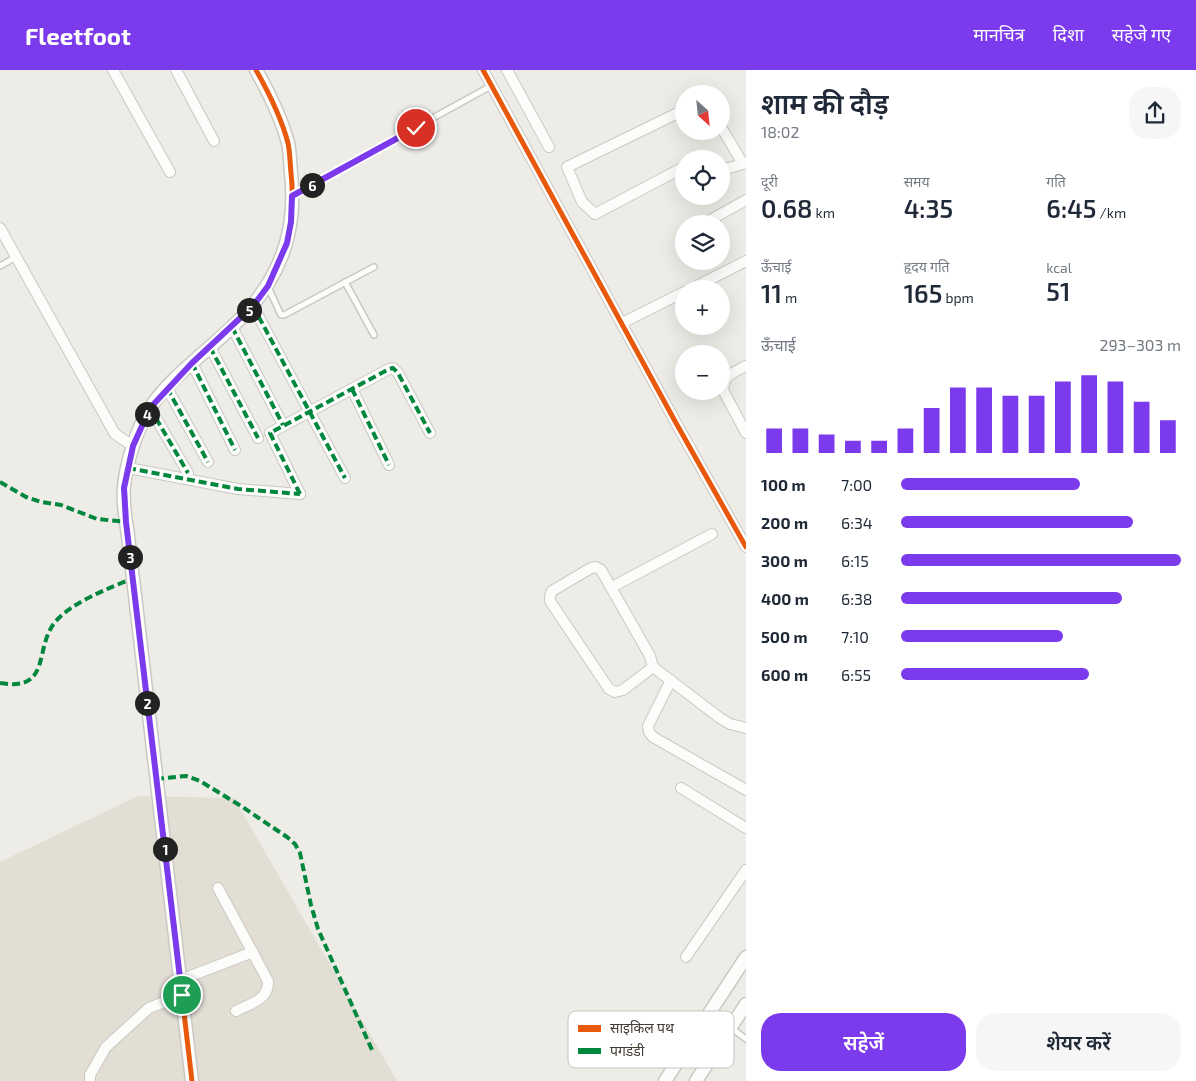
<!DOCTYPE html>
<html lang="hi">
<head>
<meta charset="utf-8">
<style>
  :root { --surface:#fff; --page:#f6f6f7; --text:#1f2937; --muted:#747a83; --accent:#7c3aed }
  body { margin:0; font-family:"Exo 2","Noto Sans Devanagari",sans-serif; background:var(--page); color:var(--text); height:100vh; display:flex; flex-direction:column; font-size:19px; white-space:nowrap }
  * { box-sizing:border-box; margin:0 }
  p { font-size:16px; color:var(--muted) }
  .icon { flex:none; width:28px; height:28px; fill:none; stroke:currentColor; stroke-width:2; stroke-linecap:round; stroke-linejoin:round }
  .map { position:relative; flex:1; overflow:hidden }
  .details { display:flex; flex-direction:column; background:var(--surface); width:450px }
  .details>* { flex:none }
  .needle { width:32px; rotate:153deg }
  .tools { position:absolute; left:675px; top:15px; display:grid; gap:10px }
  .tools a { display:grid; place-items:center; width:55px; height:55px; border-radius:50%; background:var(--surface); box-shadow:0 5px 20px #0002; font-size:25px }
  .pin { position:absolute; display:grid; place-items:center; width:42px; height:42px; color:#fff; margin:-21px; border:2px solid #fff; border-radius:50%; box-shadow:0 1px 5px #0007 }
  .km { position:absolute; width:25px; height:25px; margin:-12px; border-radius:50%; background:#222; color:#fff; font-size:14px; line-height:25px; text-align:center }
  .round { display:grid; place-items:center; flex:none; width:52px; height:52px; border-radius:20px; background:var(--page) }
  .summary { display:flex; align-items:center; justify-content:space-between; height:85px; padding:0 15px }
  h1 { font-size:28px; font-weight:600; line-height:38px }
  .metrics { display:grid; grid-template-columns:repeat(3,1fr); gap:8px; height:85px; padding:5px 15px }
  .metrics div { display:grid; align-content:center }
  .metrics b { font-size:25px; font-weight:600 }
  .metrics small { font-size:14px; font-weight:400 }
  .metrics p { font-size:14px }
  .chart { height:140px; padding:10px 15px }
  .chart p { display:flex; justify-content:space-between }
  .chart svg { width:100%; height:90px; margin-top:5px; stroke:var(--accent); stroke-width:6 }
  .action { display:flex; gap:10px; margin-top:auto; padding:10px 15px }
  .action a { flex:1; height:58px; border-radius:20px; background:var(--accent); color:#fff; font-size:20px; font-weight:600; line-height:58px; text-align:center }
  .action a+a { background:var(--page); color:var(--text) }
  ul { padding:0 15px; list-style:none; font-size:16px }
  li { display:grid; grid-template-columns:80px 60px 1fr; align-items:center; height:38px }
  li i { height:12px; border-radius:6px; background:var(--accent) }
  header { display:flex; align-items:center; gap:30px; box-sizing:border-box; height:70px; padding:0 25px; background:var(--accent); color:#fff }
  header strong { font-size:24px }
  nav { display:flex; gap:28px; margin-inline-start:auto; font-size:18px }
  main { display:flex; flex:1; min-height:0 }
  .map>svg:first-child { display:block }
  .residential { fill:#e2ded4 }
  .lines { fill:none; stroke-linecap:round; stroke-linejoin:round }
  .service-casing { stroke:#cac8c3; stroke-width:8 }
  .minor-casing { stroke:#cac8c3; stroke-width:12 }
  .tertiary-casing { stroke:#cac8c3; stroke-width:15 }
  .service { stroke:#fcfcfb; stroke-width:5 }
  .minor { stroke:#fcfcfb; stroke-width:10 }
  .tertiary { stroke:#fcfcfb; stroke-width:12 }
  .quiet { stroke:#00873e; stroke-width:4; stroke-dasharray:8 4; stroke-linecap:butt }
  .cycleway-casing { stroke:#fff; stroke-width:8 }
  .cycleway { stroke:#e8590c; stroke-width:5 }
  .route-casing { stroke:#fff; stroke-width:10 }
  .route { stroke:#7c3aed; stroke-width:6 }
  .key { fill:#fff; stroke:#c7c5c2; stroke-width:1 }
  .key-label { font-size:14px; fill:#433d34 }
</style>
</head>
<body>
<header>
<strong>Fleetfoot</strong>
<nav><a>मानचित्र</a><a>दिशा</a><a>सहेजे गए</a></nav>
</header>
<main>
<div class="map">
<svg width="746" height="1011" viewBox="0 0 746 1011">
  <rect width="100%" height="100%" fill="#eeece7"/>
  <!-- residential -->
  <path class="residential" d="M138,726L234,728L397,1011H0V792Z"/>
  <g class="lines">
    <defs>
      <g id="service">
        <path d="M293,125L491,16"/>
        <path d="M0,196L16,187"/>
        <path d="M345,212L374,265"/>
        <path d="M268,217L281,245H284L374,197"/>
        <path d="M731,958L746,969"/>
      </g>
      <g id="minor">
        <path d="M113,0L170,102"/>
        <path d="M176,0L214,71"/>
        <path d="M483,0L676,353L746,477"/>
        <path d="M507,0L549,77"/>
        <path d="M684,40L567,97L582,132L595,144L684,97"/>
        <path d="M721,57L743,94"/>
        <path d="M721,98H729L746,93"/>
        <path d="M703,154L746,130"/>
        <path d="M0,158L115,364L133,376"/>
        <path d="M691,219L746,191"/>
        <path d="M253,236L345,408"/>
        <path d="M622,253L684,222"/>
        <path d="M232,257L283,355"/>
        <path d="M210,277L258,368"/>
        <path d="M192,293L235,380"/>
        <path d="M746,296C734,302 720,307 724,322L746,363"/>
        <path d="M167,318L208,392"/>
        <path d="M352,319L389,395"/>
        <path d="M150,338L188,403"/>
        <path d="M128,398L238,419L300,424"/>
        <path d="M300,424L270,363L389,299L393,298L398,303L430,363"/>
        <path d="M612,517L712,464"/>
        <path d="M653,597L623,620L615,622L609,619L550,531V526L552,521L591,498L596,497L601,500L650,586L653,597L720,648L730,654L746,658"/>
        <path d="M671,610L648,656L649,662L653,667L746,720"/>
        <path d="M681,718L746,758"/>
        <path d="M218,818L268,911C269,930 251,933 236,941"/>
        <path d="M686,887L746,800"/>
        <path d="M180,910L253,882"/>
        <path d="M90,1011V1005L106,977L149,938L182,925"/>
      </g>
      <g id="tertiary">
        <path d="M192,1011L128,466C126,450 122,432 124,417C126,393 137,358 150,338C169,308 208,281 233,256C278,213 298,165 291,103C290,93 290,82 288,73C281,47 269,23 256,0"/>
        <path d="M665,1011L746,887"/>
        <path d="M696,1011L746,934"/>
      </g>
    </defs>
    <!-- service casing -->
    <use href="#service" class="service-casing"/>
    <!-- minor casing -->
    <use href="#minor" class="minor-casing"/>
    <!-- tertiary casing -->
    <use href="#tertiary" class="tertiary-casing"/>
    <!-- service -->
    <use href="#service" class="service"/>
    <!-- minor -->
    <use href="#minor" class="minor"/>
    <!-- tertiary -->
    <use href="#tertiary" class="tertiary"/>
    <!-- quiet -->
    <g class="quiet">
      <path d="M253,236L345,408"/>
      <path d="M232,257L283,355"/>
      <path d="M210,277L258,368"/>
      <path d="M192,293L235,380"/>
      <path d="M167,318L208,392"/>
      <path d="M352,319L389,395"/>
      <path d="M150,338L188,403"/>
      <path d="M128,398L238,419L300,424"/>
      <path d="M0,412L26,427L41,432L61,435L97,449L127,452"/>
      <path d="M300,424L270,363L389,299L393,298L398,303L430,363"/>
      <path d="M0,613C53,622 33,577 56,551C74,531 108,519 133,508"/>
      <path d="M156,709L186,706L200,711L241,736L287,767L295,774L300,783L311,835L318,859L372,980"/>
    </g>
    <defs>
      <g id="cycleway">
        <path d="M483,0L676,353L746,477"/>
        <path d="M192,1011L128,466C126,450 122,432 124,417C126,393 137,358 150,338C169,308 208,281 233,256C278,213 298,165 291,103C290,93 290,82 288,73C281,47 269,23 256,0"/>
      </g>
    </defs>
    <!-- cycleway casing -->
    <use href="#cycleway" class="cycleway-casing"/>
    <!-- cycleway -->
    <use href="#cycleway" class="cycleway"/>
  </g>
  <g class="lines">
    <defs>
      <path id="route" d="M182,925L126,452L124,418L133,376L150,338L192,293L253,236L268,216L287,173L291,152L292,126L416,58"/>
    </defs>
    <!-- route casing -->
    <use href="#route" class="route-casing"/>
    <!-- route -->
    <use href="#route" class="route"/>
  </g>
  <!-- legend -->
  <rect x="568" y="941" width="166" height="57" rx="8" class="key"/>
  <rect x="578" y="955" width="23" height="7" fill="#e8590c"/>
  <rect x="578" y="978" width="23" height="6" fill="#00873e"/>
  <g class="key-label">
    <text x="610" y="963">साइकिल पथ</text>
    <text x="610" y="986">पगडंडी</text>
  </g>
</svg>
<div class="tools">
<a><svg class="needle" viewBox="-14 -14 28 28"><path d="M0-13l5 13h-10z" fill="#e53935"/><path d="M0 13l5-13h-10z" fill="#747a83"/></svg></a>
<a><svg class="icon" aria-label="locate" viewBox="0 0 24 24"><circle cx="12" cy="12" r="6"/><path d="M12 2v4M12 18v4M2 12h4M18 12h4"/></svg></a>
<a><svg class="icon" aria-label="layers" viewBox="0 0 24 24"><path d="M12 4l9 5-9 5-9-5zM3 14l9 5 9-5"/></svg></a>
<a>+</a>
<a>−</a>
</div>
<div class="pin" style="left:182px;top:925px;background:#1e9e55"><svg class="icon" aria-label="arrive" viewBox="0 0 24 24"><path d="M6 21V4h12l-3 4 3 4H6"/></svg></div>
<div class="pin" style="left:416px;top:58px;background:#d93025"><svg class="icon" aria-label="check" viewBox="0 0 24 24"><path d="M5 12l5 5 9-10"/></svg></div>
<b class="km" style="left:165px;top:779px">1</b>
<b class="km" style="left:147px;top:633px">2</b>
<b class="km" style="left:130px;top:487px">3</b>
<b class="km" style="left:147px;top:344px">4</b>
<b class="km" style="left:249px;top:240px">5</b>
<b class="km" style="left:312px;top:115px">6</b>
</div>
<section class="details">
<div class="summary"><div><h1>शाम की दौड़</h1><p>18:02</p></div><a class="round"><svg class="icon" aria-label="share" viewBox="0 0 24 24"><path d="M12 15V3M7 8l5-5 5 5M5 13v7h14v-7"/></svg></a></div>
<div class="metrics">
<div><p>दूरी</p><b>0.68<small> km</small></b></div>
<div><p>समय</p><b>4:35</b></div>
<div><p>गति</p><b>6:45<small> /km</small></b></div>
</div>
<div class="metrics">
<div><p>ऊँचाई</p><b>11<small> m</small></b></div>
<div><p>हृदय गति</p><b>165<small> bpm</small></b></div>
<div><p>kcal</p><b>51</b></div>
</div>
<div class="chart"><p><span>ऊँचाई</span>293–303 m</p>
<svg viewBox="0 0 160 44" preserveAspectRatio="none"><path d="M5 44V32M15 44V32M25 44V35M35 44V38M45 44V38M55 44V32M65 44V22M75 44V12M85 44V12M95 44V16M105 44V16M115 44V9M125 44V6M135 44V9M145 44V19M155 44V28"/></svg>
</div>
<ul>
<li><b>100 m</b>7:00<i style="width:64%"></i></li>
<li><b>200 m</b>6:34<i style="width:83%"></i></li>
<li><b>300 m</b>6:15<i style="width:100%"></i></li>
<li><b>400 m</b>6:38<i style="width:79%"></i></li>
<li><b>500 m</b>7:10<i style="width:58%"></i></li>
<li><b>600 m</b>6:55<i style="width:67%"></i></li>
</ul>
<div class="action"><a>सहेजें</a><a>शेयर करें</a></div>
</section>
</main>
</body>
</html>
